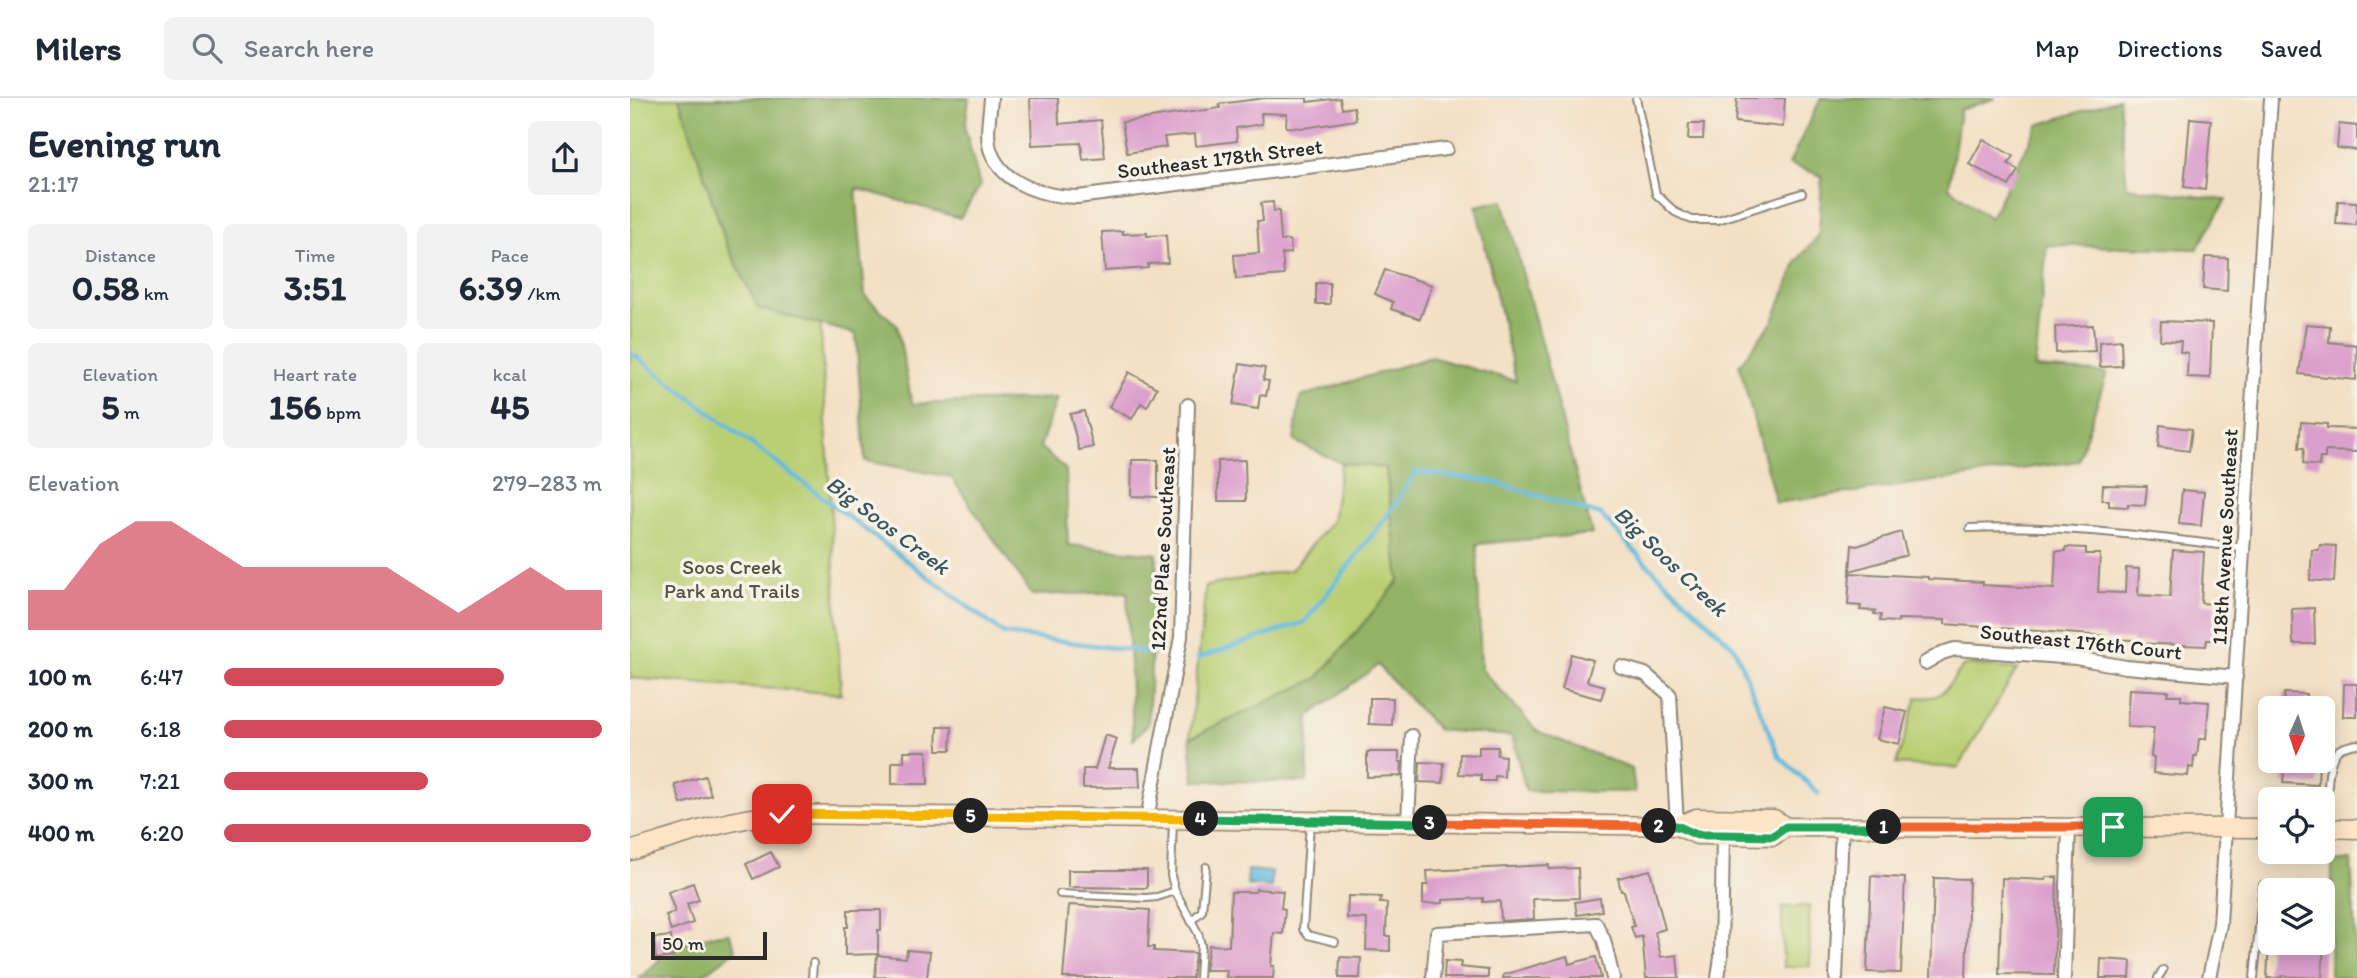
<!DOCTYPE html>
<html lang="en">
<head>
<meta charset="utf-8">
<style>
  :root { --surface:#fff; --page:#f2f2f3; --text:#1f2937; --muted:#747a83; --line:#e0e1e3; --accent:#d1495b }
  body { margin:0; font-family:Itim,sans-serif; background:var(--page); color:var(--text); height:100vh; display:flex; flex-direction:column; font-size:26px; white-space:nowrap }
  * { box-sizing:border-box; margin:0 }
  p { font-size:23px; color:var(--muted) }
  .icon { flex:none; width:38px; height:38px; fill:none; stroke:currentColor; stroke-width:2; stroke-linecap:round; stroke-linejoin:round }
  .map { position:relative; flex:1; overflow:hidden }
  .panel { display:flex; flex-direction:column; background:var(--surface); width:630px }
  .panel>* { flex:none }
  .needle { width:46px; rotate:183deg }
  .buttons { position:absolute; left:1628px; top:598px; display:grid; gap:14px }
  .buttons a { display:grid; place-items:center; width:77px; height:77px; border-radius:10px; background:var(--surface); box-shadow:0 4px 18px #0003; font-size:35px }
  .scale { position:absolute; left:21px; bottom:18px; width:116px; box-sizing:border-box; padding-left:7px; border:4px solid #2b2b2b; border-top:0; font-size:19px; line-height:24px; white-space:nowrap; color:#2b2b2b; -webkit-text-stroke:5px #f7f3e8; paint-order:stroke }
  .pin { position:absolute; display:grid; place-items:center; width:60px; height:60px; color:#fff; margin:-30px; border-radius:14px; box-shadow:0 4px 10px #0006 }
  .km { position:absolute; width:35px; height:35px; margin:-18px; border-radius:50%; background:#222; color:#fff; font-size:19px; line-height:35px; text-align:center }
  .round { display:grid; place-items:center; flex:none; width:74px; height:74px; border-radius:10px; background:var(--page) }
  .head { display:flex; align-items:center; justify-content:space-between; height:119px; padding:0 28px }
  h1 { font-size:38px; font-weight:700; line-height:52px }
  .stats { display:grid; grid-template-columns:repeat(3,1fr); gap:10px; height:119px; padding:7px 28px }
  .stats div { display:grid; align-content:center; border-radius:10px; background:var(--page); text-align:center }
  .stats b { font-size:35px; font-weight:700 }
  .stats small { font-size:19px; font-weight:400 }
  .stats p { font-size:19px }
  .chart { height:196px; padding:14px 28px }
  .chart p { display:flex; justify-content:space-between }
  .chart svg { width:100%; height:126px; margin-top:7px; fill:var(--accent); opacity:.7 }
  ul { padding:0 28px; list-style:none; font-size:23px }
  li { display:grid; grid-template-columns:112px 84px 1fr; align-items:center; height:52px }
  li i { height:18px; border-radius:9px; background:var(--accent) }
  header { display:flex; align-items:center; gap:42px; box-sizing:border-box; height:98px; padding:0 35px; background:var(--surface); border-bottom:2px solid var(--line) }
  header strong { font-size:33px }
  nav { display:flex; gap:38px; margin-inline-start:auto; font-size:24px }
  .search { width:490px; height:63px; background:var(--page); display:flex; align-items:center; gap:18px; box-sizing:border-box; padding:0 24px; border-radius:10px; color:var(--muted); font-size:26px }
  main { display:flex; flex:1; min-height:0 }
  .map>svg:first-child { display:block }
  .green { fill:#b9cf73; stroke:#727d4f; stroke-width:2 }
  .forest { fill:#92b265; stroke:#5e6e48; stroke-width:2 }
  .water { fill:#5fb9dd; stroke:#457284; stroke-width:2 }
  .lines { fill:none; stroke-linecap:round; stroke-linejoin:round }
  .stream { stroke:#5fb9dd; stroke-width:4.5 }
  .building { fill:#db9fcc }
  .service-casing { stroke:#8f8678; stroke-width:10 }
  .minor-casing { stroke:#8f8678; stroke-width:16 }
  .secondary-casing { stroke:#8f8678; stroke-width:21 }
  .service { stroke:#fff; stroke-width:6 }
  .minor { stroke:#fff; stroke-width:12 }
  .secondary { stroke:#ffe4c6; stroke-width:18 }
  .split-1-casing { stroke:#fff; stroke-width:14 }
  .split-2-casing { stroke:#fff; stroke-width:14 }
  .split-3-casing { stroke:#fff; stroke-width:14 }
  .split-4-casing { stroke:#fff; stroke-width:14 }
  .split-5-casing { stroke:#fff; stroke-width:14 }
  .split-6-casing { stroke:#fff; stroke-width:14 }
  .split-1 { stroke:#f0652b; stroke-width:9 }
  .split-2 { stroke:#22a559; stroke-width:9 }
  .split-3 { stroke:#f0652b; stroke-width:9 }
  .split-4 { stroke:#22a559; stroke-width:9 }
  .split-5 { stroke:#f5b400; stroke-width:9 }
  .split-6 { stroke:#f5b400; stroke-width:9 }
  .labels { text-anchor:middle; stroke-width:7; stroke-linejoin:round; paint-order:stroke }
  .street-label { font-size:21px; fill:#2b2b2b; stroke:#f7f3e8 }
  .park-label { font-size:21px; fill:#4e543d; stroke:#f7f3e8 }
  .water-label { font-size:23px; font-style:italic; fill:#3b5660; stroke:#f7f3e8 }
</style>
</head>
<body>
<header>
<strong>Milers</strong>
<div class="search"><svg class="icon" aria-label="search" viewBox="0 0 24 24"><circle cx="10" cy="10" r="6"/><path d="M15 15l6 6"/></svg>Search here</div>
<nav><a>Map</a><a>Directions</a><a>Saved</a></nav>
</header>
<main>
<section class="panel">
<div class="head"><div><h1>Evening run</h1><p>21:17</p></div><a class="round"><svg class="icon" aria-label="share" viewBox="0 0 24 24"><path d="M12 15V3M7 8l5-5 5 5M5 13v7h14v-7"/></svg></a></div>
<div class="stats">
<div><p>Distance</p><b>0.58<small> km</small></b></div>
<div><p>Time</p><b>3:51</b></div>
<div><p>Pace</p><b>6:39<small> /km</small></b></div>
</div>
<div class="stats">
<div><p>Elevation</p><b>5<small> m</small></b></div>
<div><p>Heart rate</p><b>156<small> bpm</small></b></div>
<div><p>kcal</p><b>45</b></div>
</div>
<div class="chart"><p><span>Elevation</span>279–283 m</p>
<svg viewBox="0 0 160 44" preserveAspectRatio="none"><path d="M0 44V30L10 30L20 14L30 6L40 6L50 14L60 22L70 22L80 22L90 22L100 22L110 30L120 38L130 30L140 22L150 30L160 30V44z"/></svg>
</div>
<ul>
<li><b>100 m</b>6:47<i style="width:74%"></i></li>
<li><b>200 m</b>6:18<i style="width:100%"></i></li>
<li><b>300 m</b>7:21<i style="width:54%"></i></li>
<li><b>400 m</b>6:20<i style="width:97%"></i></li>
</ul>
</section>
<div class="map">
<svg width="1727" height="880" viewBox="0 0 1727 880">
  <rect width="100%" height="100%" fill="#f7f3e8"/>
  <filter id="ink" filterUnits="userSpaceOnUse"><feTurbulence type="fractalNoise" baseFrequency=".0143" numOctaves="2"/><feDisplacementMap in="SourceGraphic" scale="14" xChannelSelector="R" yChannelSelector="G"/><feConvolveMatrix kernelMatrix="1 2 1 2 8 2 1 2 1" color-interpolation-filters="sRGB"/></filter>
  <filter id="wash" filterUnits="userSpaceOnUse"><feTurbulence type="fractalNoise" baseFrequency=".00686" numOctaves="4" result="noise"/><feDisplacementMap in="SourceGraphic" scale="28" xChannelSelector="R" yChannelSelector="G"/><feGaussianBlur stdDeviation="1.57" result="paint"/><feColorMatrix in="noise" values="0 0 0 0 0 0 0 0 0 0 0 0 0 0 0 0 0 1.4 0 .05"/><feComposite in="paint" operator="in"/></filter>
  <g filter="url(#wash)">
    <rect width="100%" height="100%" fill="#f3e0c4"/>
    <!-- green -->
    <g class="green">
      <path d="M0,0H178L211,596L0,580Z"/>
      <path d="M711,365L756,370L769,483L688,580L560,640L576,488L661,472L702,423Z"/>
      <path d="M1342,567L1387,571L1328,670L1266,666L1287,599C1317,603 1316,586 1334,568Z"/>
      <path d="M1179,808L1180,868L1153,869L1152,809Z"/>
    </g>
    <!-- forest -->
    <g class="forest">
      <path d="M49,0H339L335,30L350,88L330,120L226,90L235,198L267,227L282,306L427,300L410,349L436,372L438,447L527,456L518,626L503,642L497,494L402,497L321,379L235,363L226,236L128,210L96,145Z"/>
      <path d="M1191,0H1366L1330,12L1319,89L1360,120L1408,27L1489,1L1497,89L1596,102L1567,151L1417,147L1405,270L1477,275L1448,363L1146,405L1109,267L1143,223L1167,163L1189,137L1192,78L1159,66Z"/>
      <path d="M873,102L962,436L847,446L851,571L907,633L1002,671L1005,694L896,693L882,638L808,632L748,567L679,618L677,684L564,683L560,640L688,580L769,483L756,370L711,365L664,343L670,299L801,259L886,283L846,108Z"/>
      <path d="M1721,762L1727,880H1700L1702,764Z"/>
      <path d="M99,835L106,852L69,880H8C20,874 26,863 37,855C53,842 79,837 99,835Z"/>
    </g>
    <!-- water -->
    <path class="water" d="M618,772L642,774L641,789L617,787Z"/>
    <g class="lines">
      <!-- stream -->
      <g class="stream">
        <path d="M0,254L374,536L525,555"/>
        <path d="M568,560L675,524L761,413L786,374L861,383L971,417L1015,464L1104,549L1149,658L1188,695"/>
      </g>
    </g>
    <g id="blocks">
      <!-- building -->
      <g class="building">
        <path d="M400,0H428L429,26L471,22L475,60L453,62L451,45L402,47Z"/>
        <path d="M635,0H677V4L710,0L712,11L724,9L726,22L674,30L656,29L657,16L631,15L632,26L606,30L607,43L566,48L565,36L534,39L536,49L497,55L492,24L590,10L589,6Z"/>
        <path d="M1107,0H1155L1153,29L1105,24Z"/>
        <path d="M1560,20L1581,22L1575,92L1554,89Z"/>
        <path d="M1059,26H1074L1073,41H1058Z"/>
        <path d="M1709,26L1727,28V52L1707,50Z"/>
        <path d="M1353,41L1383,58L1378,66L1388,72L1379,88L1339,66Z"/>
        <path d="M1708,103L1727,104V127L1706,126Z"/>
        <path d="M643,104L644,113H649L651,143L660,142L661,155L652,156L654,177L606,181L604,157L629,155L627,123H633L631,105Z"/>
        <path d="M493,133V136L517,135V138L536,137L538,165L518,166V170L475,173L472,134Z"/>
        <path d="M1575,159L1598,160L1597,193L1573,191Z"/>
        <path d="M755,172L802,187L790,221L761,211L763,204L745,196Z"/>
        <rect x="686" y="185" width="14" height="21"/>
        <path d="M1531,223L1582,225L1580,280L1557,279L1558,255L1550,254L1551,243L1530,242Z"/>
        <path d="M1676,226L1700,228L1699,244L1727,247L1726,282L1669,276Z"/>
        <path d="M1463,227L1465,253L1426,255L1425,229Z"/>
        <path d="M1491,242L1492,268L1470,269L1469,244Z"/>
        <path d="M610,266L635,270L633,282L639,283L636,298L630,297L628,311L603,307Z"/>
        <path d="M499,274L527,290L517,309L511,305L502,321L479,309Z"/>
        <path d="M454,313L463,349L449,352L440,316Z"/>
        <path d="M1671,324L1697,326V330L1727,331V354L1695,353V360H1690L1689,368L1673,366L1674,350H1669Z"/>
        <path d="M1530,327L1562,331L1559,353L1528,349Z"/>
        <path d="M502,362H528V399L501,398Z"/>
        <path d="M615,362L616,403H588V363Z"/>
        <path d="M1473,387L1517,388L1515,407L1498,406V409L1479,408V402H1472Z"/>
        <path d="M1552,392L1574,394L1571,428L1549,426Z"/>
        <path d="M1271,434L1277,457L1220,473L1222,447L1227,448Z"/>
        <path d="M1690,447L1706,448L1704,484L1680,482L1682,452H1689Z"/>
        <path d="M1436,449L1456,450V456H1470L1468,494L1495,495L1496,470L1509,471L1508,497L1540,499L1543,452L1574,454L1571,505L1585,506L1583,542H1577L1576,548L1502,545V542L1475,541V538L1328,527L1315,526V522L1268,521V524L1250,523L1251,517L1244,516L1245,513L1230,512L1231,508L1218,507L1220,475L1298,479V481L1353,484V487L1424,491L1426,453H1436Z"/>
        <path d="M1684,510L1685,546H1663L1662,511Z"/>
        <path d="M941,556L963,562L957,583L975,588L971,601L932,591Z"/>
        <path d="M1714,586H1727V619H1713Z"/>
        <path d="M1499,591L1538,593L1537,597H1551V602L1579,604L1576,641H1569L1567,658H1564L1563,670L1559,669L1558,678L1523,675L1524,659L1521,658L1524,630L1497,629Z"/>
        <path d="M1654,595L1676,596V611H1653Z"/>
        <path d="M740,600H763L762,627L739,626Z"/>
        <path d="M1255,609L1277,614L1269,646L1247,641Z"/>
        <path d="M308,629H322L321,652H307Z"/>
        <path d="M475,637L487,641L478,670H509L510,689L453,690V671H465Z"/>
        <path d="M849,649H868L867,657L875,658L874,679L865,678V683H851V677L829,676L830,656L849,657Z"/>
        <path d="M274,653H297L298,686H262V664H274Z"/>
        <path d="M737,654H769V664H772L771,678L737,679Z"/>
        <path d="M1655,663H1689L1688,687L1653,685Z"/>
        <path d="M790,664L814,665L813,685L789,684Z"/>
        <path d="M75,678L81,697L51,706L45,687Z"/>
        <path d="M141,754L149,769L123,781L116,766Z"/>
        <path d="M919,767V771L948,770L949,800L903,801L904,821L871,823L870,803L853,804V800L813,802V805L793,806V787H798L797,773Z"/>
        <path d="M438,772H517V790L438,789Z"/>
        <path d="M1020,772L1035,831L1025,834L1031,859L1047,857L1049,880H1016L1012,838L1005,840L1001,829L1004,828L994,793H991L988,780Z"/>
        <path d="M1241,778L1275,780L1271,875L1237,874Z"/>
        <path d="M1416,779H1427L1424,877L1369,876L1372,780L1415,782Z"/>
        <path d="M1304,780L1339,781L1336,880H1301Z"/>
        <path d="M63,785L69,802L57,806L63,825L41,833L36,817L45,814L38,794Z"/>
        <path d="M626,791L653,793L651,810L655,811L653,836L644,835L641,868H644L643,880H596L597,872H575L579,847L599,848L601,794H625Z"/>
        <path d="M718,798L751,799L750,805H757L756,838H760V853L736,852L737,821L717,820Z"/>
        <path d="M970,800L972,813L947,817L945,804Z"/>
        <path d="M439,807L520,812L518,849H524V853L565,855L562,880H433Z"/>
        <path d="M218,812H251V832H248V856L215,857V829H218Z"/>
        <path d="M41,838L43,859L26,861L24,840Z"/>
        <path d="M1639,845H1694L1692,880L1651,878V880H1637Z"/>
        <path d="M277,852L300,854L297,880L245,879L247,857L276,860Z"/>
        <path d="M937,858L939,866L966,859L971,880H873V877Z"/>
        <path d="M710,859L731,860L730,880H709Z"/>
        <path d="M1471,861L1501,863L1500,880H1470Z"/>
        <path d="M815,863L831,864L830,869L858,872V880H814Z"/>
      </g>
    </g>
  </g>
  <g filter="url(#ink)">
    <use href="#blocks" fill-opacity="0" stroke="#8f8678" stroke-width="2"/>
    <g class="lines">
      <defs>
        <g id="service">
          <path d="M1006,0L1026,96L1045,114L1062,122H1088L1172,95"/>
          <path d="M1340,430C1431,426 1524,439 1614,450"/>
          <path d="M543,723L541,778L545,793L568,835L571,847L569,880"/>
          <path d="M680,725L673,831L678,837L705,844"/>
          <path d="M1698,730C1698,712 1694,661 1710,651C1715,648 1722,647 1727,646"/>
          <path d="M430,796L516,800L527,799L545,793"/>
          <path d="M561,823L572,813L576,769"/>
          <path d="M182,880L183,865"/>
          <path d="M1528,880L1533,872"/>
          <path d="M1624,880L1633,787"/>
        </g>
        <g id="minor">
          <path d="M361,0C360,17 355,38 361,54C374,88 417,99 448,99L816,51"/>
          <path d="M1295,565L1312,555L1325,551L1446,560L1496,569L1606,579"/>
          <path d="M991,569L1015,576L1040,597L1047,728"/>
          <path d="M517,721L551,539L558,307"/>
          <path d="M778,725L782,638"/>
          <path d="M803,880L807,835L966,826L974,842L983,880"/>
          <path d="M1088,880L1091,859L1093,737"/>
          <path d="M1206,880L1212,729"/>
          <path d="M1434,880L1439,729"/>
          <path d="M1579,880L1590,826L1641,0"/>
        </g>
        <g id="secondary">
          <path d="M1047,728L1066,720L1144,721L1156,729"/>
          <path d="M1692,730L1727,731"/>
          <path d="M0,753C50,738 100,720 152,716L1047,728L1067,737L1143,738L1156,729L1640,730"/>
        </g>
      </defs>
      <!-- service casing -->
      <use href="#service" class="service-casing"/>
      <!-- minor casing -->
      <use href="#minor" class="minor-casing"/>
      <!-- secondary casing -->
      <use href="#secondary" class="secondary-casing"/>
      <!-- service -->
      <use href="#service" class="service"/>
      <!-- minor -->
      <use href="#minor" class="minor"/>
      <!-- secondary -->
      <use href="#secondary" class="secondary"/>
    </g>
  </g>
  <g class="lines" filter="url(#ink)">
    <defs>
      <path id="split-1" d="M1254,729H1483"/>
      <path id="split-2" d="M1029,728H1047L1067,737H1093L1143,738L1156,729H1254"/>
      <path id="split-3" d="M800,725L1029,728"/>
      <path id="split-4" d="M571,721L800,725"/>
      <path id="split-5" d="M341,718L571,721"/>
      <path id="split-6" d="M152,716L341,718"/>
    </defs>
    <!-- split-1 casing -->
    <use href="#split-1" class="split-1-casing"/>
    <!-- split-2 casing -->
    <use href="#split-2" class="split-2-casing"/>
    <!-- split-3 casing -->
    <use href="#split-3" class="split-3-casing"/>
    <!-- split-4 casing -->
    <use href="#split-4" class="split-4-casing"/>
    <!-- split-5 casing -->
    <use href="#split-5" class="split-5-casing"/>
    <!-- split-6 casing -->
    <use href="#split-6" class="split-6-casing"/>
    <!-- split-1 -->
    <use href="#split-1" class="split-1"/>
    <!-- split-2 -->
    <use href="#split-2" class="split-2"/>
    <!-- split-3 -->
    <use href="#split-3" class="split-3"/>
    <!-- split-4 -->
    <use href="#split-4" class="split-4"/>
    <!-- split-5 -->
    <use href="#split-5" class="split-5"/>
    <!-- split-6 -->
    <use href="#split-6" class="split-6"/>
  </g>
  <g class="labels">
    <!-- street labels -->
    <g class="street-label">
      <text transform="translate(590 61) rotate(-7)" y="7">Southeast 178th Street</text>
      <text transform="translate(1595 439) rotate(-87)" y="7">118th Avenue Southeast</text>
      <text transform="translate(533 451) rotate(-87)" y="7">122nd Place Southeast</text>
      <text transform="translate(1451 544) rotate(6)" y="7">Southeast 176th Court</text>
    </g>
    <!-- park labels -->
    <g class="park-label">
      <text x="102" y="476">Soos Creek<tspan x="102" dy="24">Park and Trails</tspan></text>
    </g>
    <!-- water labels -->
    <g class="water-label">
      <text transform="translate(258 427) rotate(37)" y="8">Big Soos Creek</text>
      <text transform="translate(1041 463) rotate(44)" y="8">Big Soos Creek</text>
    </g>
  </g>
</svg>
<div class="buttons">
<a><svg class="needle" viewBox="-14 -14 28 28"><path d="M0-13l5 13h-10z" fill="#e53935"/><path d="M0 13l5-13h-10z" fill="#747a83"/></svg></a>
<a><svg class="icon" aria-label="locate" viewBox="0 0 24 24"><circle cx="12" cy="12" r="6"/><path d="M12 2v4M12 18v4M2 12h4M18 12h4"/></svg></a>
<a><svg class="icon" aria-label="layers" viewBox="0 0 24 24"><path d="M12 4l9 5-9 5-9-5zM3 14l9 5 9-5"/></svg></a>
</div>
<div class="scale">50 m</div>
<div class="pin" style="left:1483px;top:729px;background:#1e9e55"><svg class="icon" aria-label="arrive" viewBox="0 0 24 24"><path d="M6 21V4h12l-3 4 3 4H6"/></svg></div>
<div class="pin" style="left:152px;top:716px;background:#d93025"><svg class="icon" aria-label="check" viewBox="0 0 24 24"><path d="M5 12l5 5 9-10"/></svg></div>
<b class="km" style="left:1254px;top:729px">1</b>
<b class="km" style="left:1029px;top:728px">2</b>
<b class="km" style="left:800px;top:725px">3</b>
<b class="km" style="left:571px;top:721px">4</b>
<b class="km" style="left:341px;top:718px">5</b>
</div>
</main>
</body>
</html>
